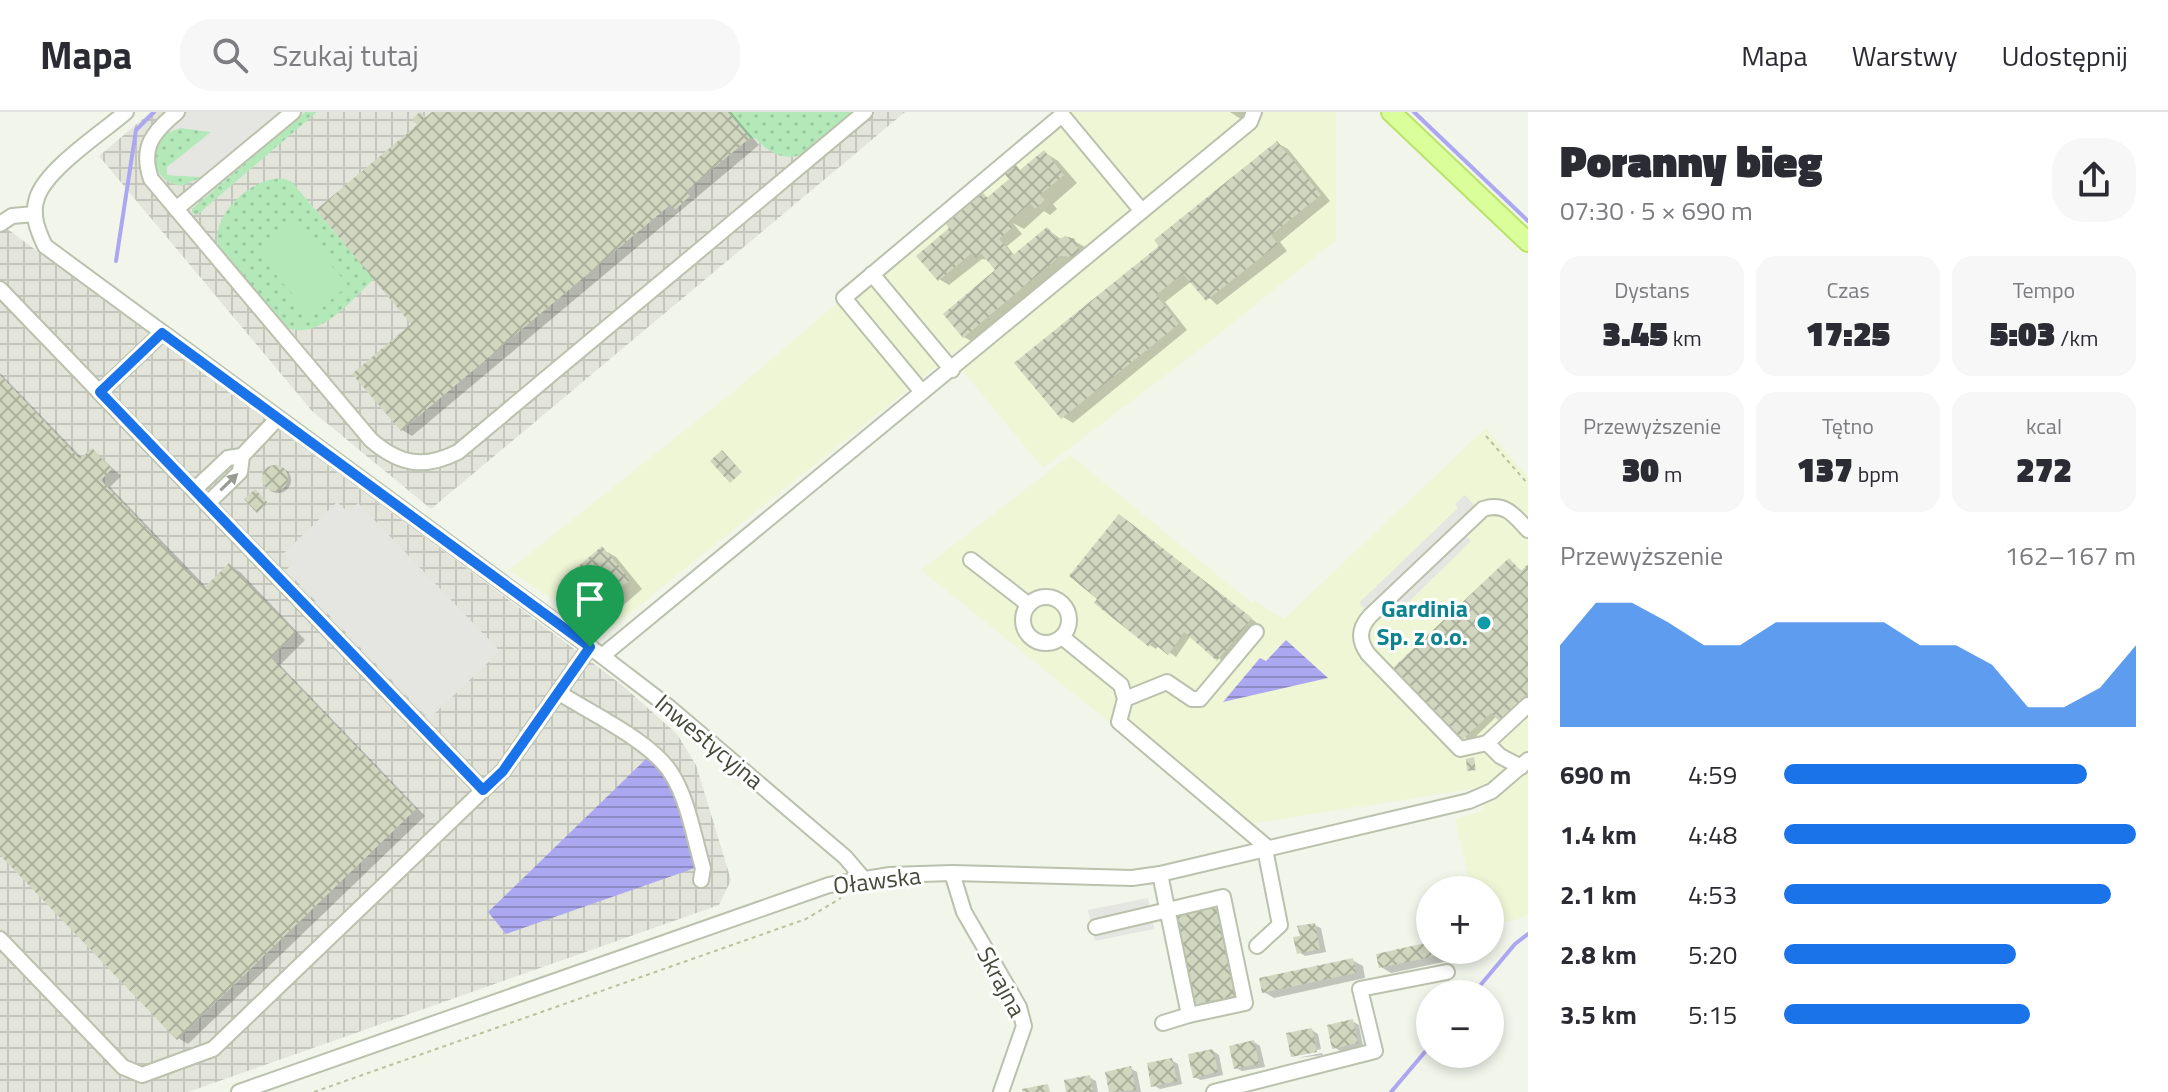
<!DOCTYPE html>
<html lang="pl">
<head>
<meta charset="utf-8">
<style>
  :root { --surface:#fff; --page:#f7f7f7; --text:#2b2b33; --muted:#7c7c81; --line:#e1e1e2; --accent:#1a73e8 }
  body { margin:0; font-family:"Titillium Web",sans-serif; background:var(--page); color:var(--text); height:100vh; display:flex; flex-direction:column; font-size:30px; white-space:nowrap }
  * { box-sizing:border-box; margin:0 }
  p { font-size:26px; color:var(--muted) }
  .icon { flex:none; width:44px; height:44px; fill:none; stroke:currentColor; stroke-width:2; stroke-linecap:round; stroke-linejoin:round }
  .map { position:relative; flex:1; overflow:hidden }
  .details { display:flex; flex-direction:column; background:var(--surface); width:640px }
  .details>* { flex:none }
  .tools { position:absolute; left:1416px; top:764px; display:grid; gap:16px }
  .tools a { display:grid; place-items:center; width:88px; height:88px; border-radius:50%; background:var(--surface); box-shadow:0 4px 12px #0003; font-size:40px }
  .pin { position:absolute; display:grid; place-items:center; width:68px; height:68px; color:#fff; margin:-82px -34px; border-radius:50% 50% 50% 0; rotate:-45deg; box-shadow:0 0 8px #0007 }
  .pin .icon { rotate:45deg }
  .round { display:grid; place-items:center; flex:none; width:84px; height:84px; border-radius:32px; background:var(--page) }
  .headline { display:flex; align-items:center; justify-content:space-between; height:136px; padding:0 32px }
  h1 { font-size:44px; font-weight:800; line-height:60px }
  .stats { display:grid; grid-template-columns:repeat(3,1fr); gap:12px; height:136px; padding:8px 32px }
  .stats div { display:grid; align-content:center; border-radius:20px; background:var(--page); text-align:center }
  .stats b { font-size:34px; font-weight:800 }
  .stats small { font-size:22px; font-weight:400 }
  .stats p { font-size:22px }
  .chart { height:224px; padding:16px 32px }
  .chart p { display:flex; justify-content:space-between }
  .chart svg { width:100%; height:144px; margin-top:8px; fill:var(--accent); opacity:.7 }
  ul { padding:0 32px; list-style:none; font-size:26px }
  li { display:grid; grid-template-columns:128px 96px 1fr; align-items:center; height:60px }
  li i { height:20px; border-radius:10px; background:var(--accent) }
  header { display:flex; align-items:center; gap:48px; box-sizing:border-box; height:112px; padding:0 40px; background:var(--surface); border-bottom:2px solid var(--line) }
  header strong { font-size:38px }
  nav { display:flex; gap:44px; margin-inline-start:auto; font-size:28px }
  .search { width:560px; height:72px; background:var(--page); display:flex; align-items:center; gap:20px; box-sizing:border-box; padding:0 28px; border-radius:32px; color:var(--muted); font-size:30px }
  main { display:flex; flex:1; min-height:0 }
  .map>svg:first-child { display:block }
  .commercial { fill:#eff6d6 }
  .industrial { fill:url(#industrial-grid) }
  .grass { fill:url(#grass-dots) }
  .park { fill:#b3e9b9 }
  .parking { fill:#e5e6e1 }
  .water { fill:url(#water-rules) }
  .shadow { fill:#0003 }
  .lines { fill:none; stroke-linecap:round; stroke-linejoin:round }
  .stream { stroke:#aca7f1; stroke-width:4 }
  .building { fill:url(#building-cross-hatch) }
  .minor-casing { stroke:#bac1ac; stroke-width:18 }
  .major-casing { stroke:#b9e469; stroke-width:22 }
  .path { stroke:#b7c29e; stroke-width:2; stroke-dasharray:4 4; stroke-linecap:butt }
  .minor { stroke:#fff; stroke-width:14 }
  .major { stroke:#d9fe9a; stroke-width:18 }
  .oneway { fill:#989b92 }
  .route-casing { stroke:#fff; stroke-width:16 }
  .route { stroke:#1a73e8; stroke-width:10 }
  .culture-dot { fill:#0f9aa8; stroke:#fff; stroke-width:3 }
  .labels { text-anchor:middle; stroke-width:6; stroke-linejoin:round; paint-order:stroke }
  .culture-label { font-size:24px; font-weight:bold; fill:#0d838f; stroke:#fff; text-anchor:end }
  .street-label { font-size:24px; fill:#444938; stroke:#fff }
</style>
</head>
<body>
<header>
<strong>Mapa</strong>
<div class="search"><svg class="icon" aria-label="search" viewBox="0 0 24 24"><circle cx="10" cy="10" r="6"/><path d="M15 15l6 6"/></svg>Szukaj tutaj</div>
<nav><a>Mapa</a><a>Warstwy</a><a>Udostępnij</a></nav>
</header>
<main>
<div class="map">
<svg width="1528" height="980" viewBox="0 0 1528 980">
  <defs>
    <pattern id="industrial-grid" width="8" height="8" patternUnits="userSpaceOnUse" patternTransform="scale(2)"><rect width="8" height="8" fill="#e3e5db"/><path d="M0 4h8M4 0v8" fill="none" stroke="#c4c6bd"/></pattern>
    <pattern id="grass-dots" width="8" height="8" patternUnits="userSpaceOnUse" patternTransform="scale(2)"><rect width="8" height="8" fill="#b3e9b9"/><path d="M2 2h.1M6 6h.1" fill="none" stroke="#9bc9a0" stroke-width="1.8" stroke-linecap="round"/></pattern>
    <pattern id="water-rules" width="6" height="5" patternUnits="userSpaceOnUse" patternTransform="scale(2)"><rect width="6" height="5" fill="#aca7f1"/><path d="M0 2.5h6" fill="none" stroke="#8e8ac4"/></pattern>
    <pattern id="building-cross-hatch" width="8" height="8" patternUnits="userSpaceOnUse" patternTransform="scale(2)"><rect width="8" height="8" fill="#d1d7bf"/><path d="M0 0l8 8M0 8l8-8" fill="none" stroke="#abb09c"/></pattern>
  </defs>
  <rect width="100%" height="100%" fill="#f1f5ea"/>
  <!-- commercial -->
  <g class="commercial">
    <path d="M1061,0H1336V128L1195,241L1043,356L962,258L957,238L604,522L509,458L733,280Z"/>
    <path d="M1486,316L1528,365V803L1522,806L1490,813V778H1472L1455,707L1484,698L1477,676L1238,714L921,458L1070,343L1252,491L1255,489L1284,507Z"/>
  </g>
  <!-- industrial -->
  <g class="industrial">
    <path d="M151,0H905L431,397L312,299L99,44Z"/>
    <path d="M0,116H6L465,455L622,573L677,622L696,653L731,768L719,793L188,980H0Z"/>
  </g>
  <!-- grass -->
  <g class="grass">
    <path d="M305,0H317L197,103L192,101V97Z"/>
    <path d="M728,0H853C820,29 795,69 755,26H750Z"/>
    <path d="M180,16L212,19L167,63L202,65L181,74C146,67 145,24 180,16Z"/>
    <path d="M285,67L292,70L374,167C351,188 321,228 287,216L219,135C208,104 255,62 285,67Z"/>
  </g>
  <!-- park -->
  <path class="park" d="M295,111L348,173L312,205L258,142Z"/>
  <!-- parking -->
  <g class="parking">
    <path d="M190,0H280L202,65L167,63V55L211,20L180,16L162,23Z"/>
    <path d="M1465,383L1475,394L1367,499L1359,491L1458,396L1455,392Z"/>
    <path d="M337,390L348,400L358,391L500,539L429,607L286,458L293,451L284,441Z"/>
    <path d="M1464,422L1471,429L1393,505L1386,498Z"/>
    <path d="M1148,786L1154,817L1095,829L1088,798Z"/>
  </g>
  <!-- water -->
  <g class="water">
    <path d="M1286,528L1328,566L1223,590L1260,546L1266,549Z"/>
    <path d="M648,645L669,667L698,755L506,822L488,800Z"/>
  </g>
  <!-- shadow -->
  <g class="shadow">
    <path d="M435,0H731L759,33L412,324L402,318L414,212L420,13L422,2L427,7Z"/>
    <path d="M1230,0H1253L1260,9L1253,15Z"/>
    <path d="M1277,31L1288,37L1330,89L1280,130L1287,139L1217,193L1192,169L1165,190L1187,218L1073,311L1063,305L1162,134Z"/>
    <path d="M1044,40L1058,49L1077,71L1053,92L1057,97L1050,103L1044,99L1024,117L1013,111L1022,122L1007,134L1015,144L1047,117L1062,128L1074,129L1085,135L1088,144L978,233L964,225L999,160L990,148L982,147L949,173L939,167L952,116L983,83L989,86L1011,67L1014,54L1022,59Z"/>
    <path d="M0,261L83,347L93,338L121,364L110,375L207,476L230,454L240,460L305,528L280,553L425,704L188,932L178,926L0,740Z"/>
    <circle cx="278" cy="368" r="13"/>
    <path d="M1126,408L1257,511L1225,551L1191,523L1176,545L1159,533L1156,537L1150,533Z"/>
    <path d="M602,437L616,445L642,477L610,505L596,497Z"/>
    <path d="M1509,448L1523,460L1528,455V591L1507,611L1497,604L1470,630L1396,556Z"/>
    <path d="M1215,796L1221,799L1236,885L1198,892Z"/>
    <path d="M1314,813L1321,816L1326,840L1305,844L1299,840L1302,825Z"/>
    <path d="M1430,832V838H1466L1467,845L1391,861L1381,855Z"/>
    <path d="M1352,848L1363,854L1365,866L1274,886L1264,880Z"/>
    <path d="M1352,909L1359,913L1363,934L1340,939L1334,935Z"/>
    <path d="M1312,918L1318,922L1321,937L1293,944Z"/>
    <path d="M1254,930L1260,934L1265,955L1242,959L1236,956Z"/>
    <path d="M1213,939L1219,943L1223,963L1201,968L1194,965Z"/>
    <path d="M1322,941L1323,943L1297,946Z"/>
    <path d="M1171,948L1178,952L1182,972L1160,977L1153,973Z"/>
    <path d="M1130,956L1137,960L1141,980H1111L1107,961Z"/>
    <path d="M1089,965L1096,969L1098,980H1068Z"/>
  </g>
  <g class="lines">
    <!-- stream -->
    <g class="stream">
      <path d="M1414,0L1528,109"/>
      <path d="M116,149L136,18L154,0"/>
      <path d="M1473,882L1515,832L1528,822"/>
      <path d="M1391,980L1430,934"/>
    </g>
  </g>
  <!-- building -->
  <g class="building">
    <path d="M420,0L426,5L432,0H728L750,26L686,79L690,84L675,98L670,93L401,319L352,262L411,212L316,98L417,13L412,7Z"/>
    <path d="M1277,29L1321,83L1271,123L1278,132L1206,189L1183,162L1156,183L1179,212L1061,307L1014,251L1159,134L1154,128Z"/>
    <path d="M1044,38L1064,63L1040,83L1045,88L1035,97L1030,91L1009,110L1013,115L999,127L1013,143L1047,115L1058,128L1065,124L1075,127L1079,138L1075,145L1060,144L963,226L943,202L995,158L981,141L976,146L972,141L938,169L916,144L949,116L946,112L983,80L987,86L1009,67L1003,60L1014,51L1020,58Z"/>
    <path d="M0,263L80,347L92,336L112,357L101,368L204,476L229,451L296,521L271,546L416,697L177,928L0,743Z"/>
    <path d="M722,338L742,360L730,371L710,349Z"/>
    <circle cx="275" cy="366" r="13"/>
    <path d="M255,377L268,391L257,401L244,387Z"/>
    <path d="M1119,402L1252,506L1217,549L1184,520L1168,543L1152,530L1149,535L1094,491L1097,487L1069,464Z"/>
    <path d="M602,434L630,468L594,498L566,465Z"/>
    <path d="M1509,446L1521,459L1528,452V581L1499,609L1491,601L1462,628L1393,556Z"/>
    <path d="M1474,645L1476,658L1467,659L1466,647Z"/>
    <path d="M1215,793L1235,884L1194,892L1175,802Z"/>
    <path d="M1315,811L1320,837L1297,842L1293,825L1300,824L1297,814Z"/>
    <path d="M1430,830V838L1458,839L1379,856L1376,842Z"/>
    <path d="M1353,846L1356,861L1262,881L1259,866Z"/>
    <path d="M1353,907L1358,931L1332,937L1327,913Z"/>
    <path d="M1312,916L1317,940L1291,945L1286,921Z"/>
    <path d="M1254,928L1259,952L1234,957L1229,934Z"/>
    <path d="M1213,937L1218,960L1193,966L1188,942Z"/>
    <path d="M1172,946L1177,969L1151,975L1147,951Z"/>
    <path d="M1131,954L1136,978L1109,980L1105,960Z"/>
    <path d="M1090,963L1093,980H1066L1064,968Z"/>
    <path d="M1048,972L1050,980H1023L1022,977Z"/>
  </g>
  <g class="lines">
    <defs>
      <g id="minor">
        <path d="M126,0C103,20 46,57 37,86C31,103 38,119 45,134L602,544L670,596L845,745L863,766"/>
        <path d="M177,0C153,20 140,35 151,67L371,328C400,353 424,357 458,340L865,0"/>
        <path d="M176,97L293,0"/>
        <path d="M0,112L12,104L35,102"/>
        <path d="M872,162L952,258"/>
        <path d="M0,177L483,678"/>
        <path d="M100,280L162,221"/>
        <path d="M922,280L844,186L1062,3L1141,98"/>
        <path d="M194,378L228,346L242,344"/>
        <path d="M207,392L240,360L242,344L278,306"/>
        <path d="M971,448L1029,493"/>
        <circle cx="1046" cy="508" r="23"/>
        <path d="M1062,525L1121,573L1125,587L1119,610L1268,736"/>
        <path d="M602,544L1250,10L1254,0"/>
        <path d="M558,580C590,601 651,629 671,661C688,687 694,726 703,756L701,768"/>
        <path d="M1125,587L1167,570L1192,587H1200L1256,520"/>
        <path d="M1487,631L1460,637L1368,542C1358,528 1359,516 1370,504L1483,397C1505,390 1514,403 1528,418"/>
        <path d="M1521,655L1500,644L1487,631L1528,593"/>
        <path d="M952,761L964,800L1019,895L1024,914L1001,980"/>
        <path d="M1096,815L1223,785L1245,891L1189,903L1160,762"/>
        <path d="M0,827L123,955L142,963L213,937L503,659L590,535"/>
        <path d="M1257,834L1280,813L1265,737"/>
        <path d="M1163,911L1189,903"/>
        <path d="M239,980L829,773L890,763L952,761L1132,766L1160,762L1469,689L1492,679L1528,648"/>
        <path d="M1214,980L1375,939L1360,877L1447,860"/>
      </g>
      <path id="major" d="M1391,0L1528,130"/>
    </defs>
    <!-- minor casing -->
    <use href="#minor" class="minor-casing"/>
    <!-- major casing -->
    <use href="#major" class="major-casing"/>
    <!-- path -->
    <g class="path">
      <path d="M1486,324L1528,372"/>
      <path d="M314,980L806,807L841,786"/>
    </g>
    <!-- minor -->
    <use href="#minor" class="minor"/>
    <!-- major -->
    <use href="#major" class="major"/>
  </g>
  <!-- one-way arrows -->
  <defs><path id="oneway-solid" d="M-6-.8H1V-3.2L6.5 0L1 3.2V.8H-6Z" transform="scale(2)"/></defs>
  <use class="oneway" href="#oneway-solid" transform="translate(229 370) rotate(-44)"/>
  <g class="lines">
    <defs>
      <path id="route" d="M162,221L590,535L503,659L483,678L100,280Z"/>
    </defs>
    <!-- route casing -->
    <use href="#route" class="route-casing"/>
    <!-- route -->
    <use href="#route" class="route"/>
  </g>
  <!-- markers -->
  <circle class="culture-dot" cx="1484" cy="511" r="8"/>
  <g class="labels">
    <!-- culture labels -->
    <g class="culture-label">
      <text x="1468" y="505">Gardinia<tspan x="1468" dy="28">Sp. z o.o.</tspan></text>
    </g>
    <!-- street labels -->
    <g class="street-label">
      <text transform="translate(709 630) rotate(40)" y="8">Inwestycyjna</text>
      <text transform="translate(877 769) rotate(-7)" y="8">Oławska</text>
      <text transform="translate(1001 870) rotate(62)" y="8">Skrajna</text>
    </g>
  </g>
</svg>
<div class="tools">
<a>+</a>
<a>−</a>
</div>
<div class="pin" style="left:590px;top:535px;background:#1e9e55"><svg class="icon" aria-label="arrive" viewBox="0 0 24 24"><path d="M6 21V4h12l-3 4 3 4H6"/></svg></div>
</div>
<section class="details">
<div class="headline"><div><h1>Poranny bieg</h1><p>07:30 · 5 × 690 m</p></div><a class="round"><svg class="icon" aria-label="share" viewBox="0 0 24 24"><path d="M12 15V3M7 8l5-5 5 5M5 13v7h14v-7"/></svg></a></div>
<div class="stats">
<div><p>Dystans</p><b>3.45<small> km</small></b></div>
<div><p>Czas</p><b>17:25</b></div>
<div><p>Tempo</p><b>5:03<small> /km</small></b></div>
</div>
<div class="stats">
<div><p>Przewyższenie</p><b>30<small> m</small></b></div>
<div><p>Tętno</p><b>137<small> bpm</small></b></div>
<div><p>kcal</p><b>272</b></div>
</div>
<div class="chart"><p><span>Przewyższenie</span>162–167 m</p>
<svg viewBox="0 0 160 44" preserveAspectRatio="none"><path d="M0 44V19L10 6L20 6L30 12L40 19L50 19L60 12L70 12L80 12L90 12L100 19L110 19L120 25L130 38L140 38L150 32L160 19V44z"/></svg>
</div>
<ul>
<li><b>690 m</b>4:59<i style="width:86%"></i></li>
<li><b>1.4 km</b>4:48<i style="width:100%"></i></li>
<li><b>2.1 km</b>4:53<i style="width:93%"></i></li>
<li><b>2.8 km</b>5:20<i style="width:66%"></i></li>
<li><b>3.5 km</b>5:15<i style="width:70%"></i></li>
</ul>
</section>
</main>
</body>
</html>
